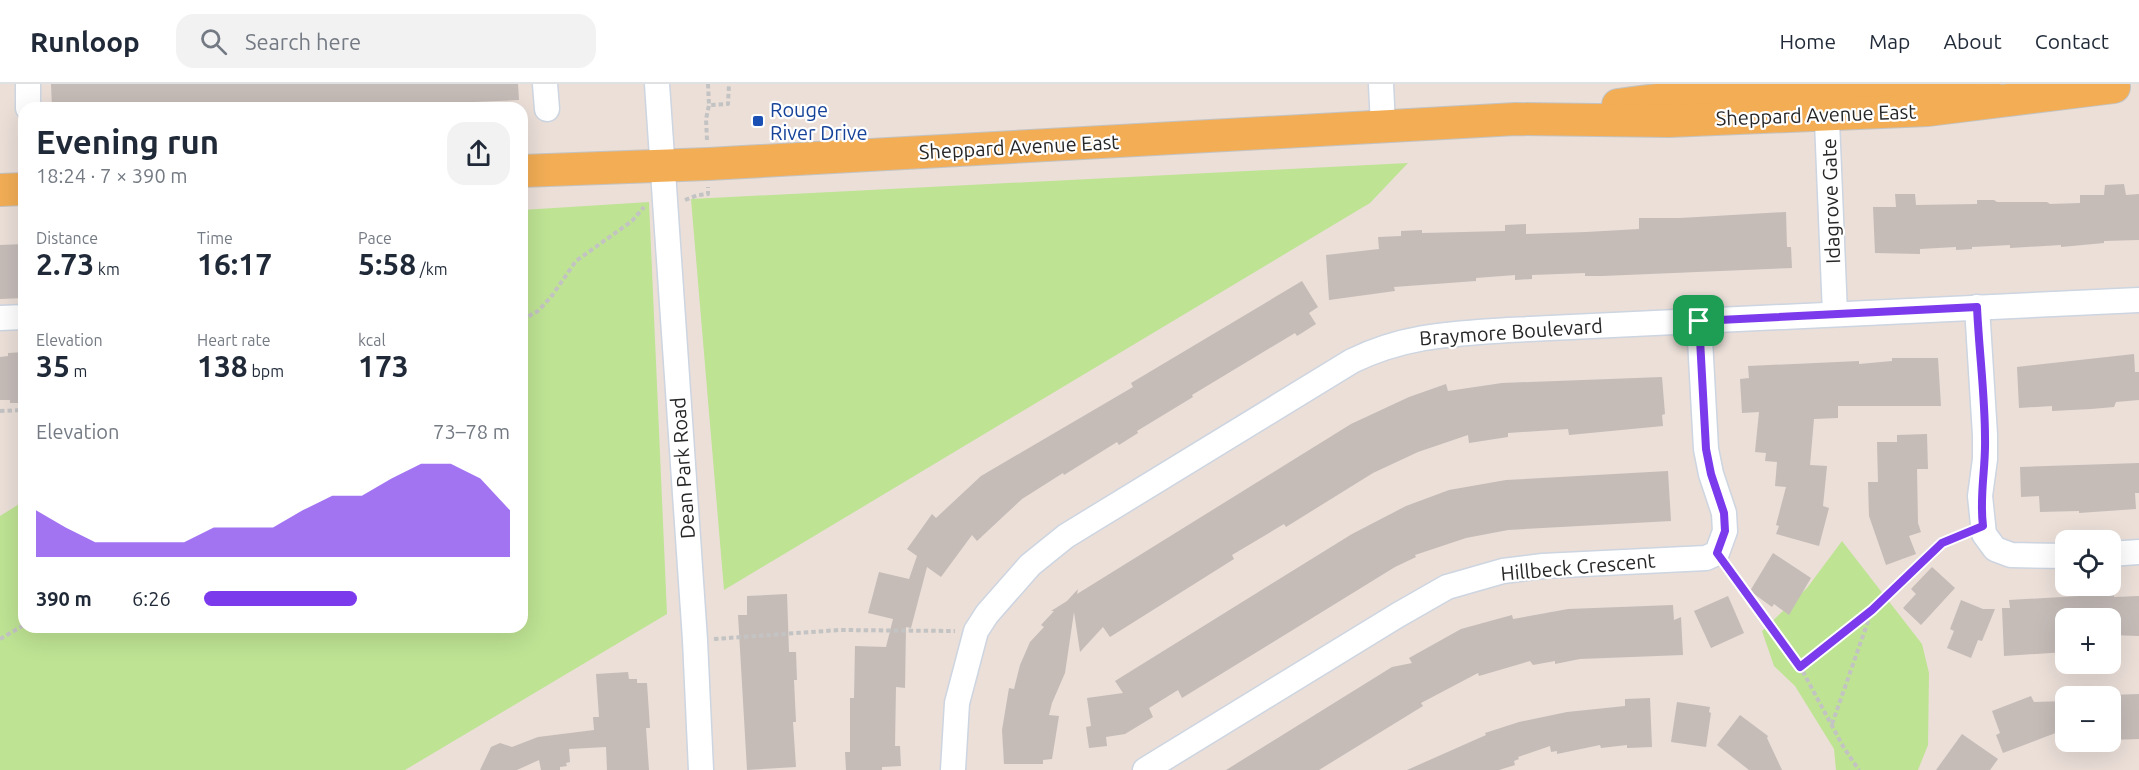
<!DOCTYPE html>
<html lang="en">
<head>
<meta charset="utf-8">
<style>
  :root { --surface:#fff; --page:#f2f2f3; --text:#1f2937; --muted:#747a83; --line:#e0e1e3; --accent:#7c3aed }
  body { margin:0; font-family:Ubuntu,sans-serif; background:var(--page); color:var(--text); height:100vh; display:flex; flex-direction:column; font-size:22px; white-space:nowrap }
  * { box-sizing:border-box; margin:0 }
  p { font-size:20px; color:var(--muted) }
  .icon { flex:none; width:33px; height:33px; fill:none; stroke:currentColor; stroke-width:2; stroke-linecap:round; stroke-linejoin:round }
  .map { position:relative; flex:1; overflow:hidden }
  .drawer { position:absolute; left:18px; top:18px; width:510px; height:531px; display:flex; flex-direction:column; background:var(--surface); border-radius:18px; box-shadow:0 6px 24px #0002 }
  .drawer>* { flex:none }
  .controls { position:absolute; left:2055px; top:446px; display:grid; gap:12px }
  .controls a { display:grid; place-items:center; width:66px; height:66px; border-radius:12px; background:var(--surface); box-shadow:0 6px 24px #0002; font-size:30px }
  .pin { position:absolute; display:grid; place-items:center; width:51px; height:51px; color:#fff; margin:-26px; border-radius:12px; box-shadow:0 3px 9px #0006 }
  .round { display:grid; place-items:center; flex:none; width:63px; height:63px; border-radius:18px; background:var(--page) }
  .headline { display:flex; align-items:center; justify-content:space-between; height:102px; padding:0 18px }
  h1 { font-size:33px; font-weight:600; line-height:45px }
  .metrics { display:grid; grid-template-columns:repeat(3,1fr); gap:9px; height:102px; padding:6px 18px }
  .metrics div { display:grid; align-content:center }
  .metrics b { font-size:30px; font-weight:600 }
  .metrics small { font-size:16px; font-weight:400 }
  .metrics p { font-size:16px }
  .chart { height:168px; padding:12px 18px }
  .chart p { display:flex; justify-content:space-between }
  .chart svg { width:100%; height:108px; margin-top:6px; fill:var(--accent); opacity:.7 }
  ul { padding:0 18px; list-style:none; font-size:20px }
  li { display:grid; grid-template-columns:96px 72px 1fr; align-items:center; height:45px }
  li i { height:15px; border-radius:8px; background:var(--accent) }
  header { display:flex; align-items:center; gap:36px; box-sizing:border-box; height:84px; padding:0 30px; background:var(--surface); border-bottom:2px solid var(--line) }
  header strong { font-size:28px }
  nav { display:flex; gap:33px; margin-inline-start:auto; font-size:21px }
  .search { width:420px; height:54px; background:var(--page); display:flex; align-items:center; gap:15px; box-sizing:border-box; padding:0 21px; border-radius:18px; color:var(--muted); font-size:22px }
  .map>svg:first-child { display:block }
  .green { fill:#bee393 }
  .building { fill:#c5bcb8 }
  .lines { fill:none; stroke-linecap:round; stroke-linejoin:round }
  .minor-casing { stroke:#cdd5e1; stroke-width:27 }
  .major-casing { stroke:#c3c3c3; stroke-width:34 }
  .path { stroke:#c3c3c3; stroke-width:4; stroke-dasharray:4.5 3; stroke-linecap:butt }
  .minor { stroke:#fff; stroke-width:24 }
  .major { stroke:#f2ad55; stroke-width:32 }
  .route-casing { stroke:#fff; stroke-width:12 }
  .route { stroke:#7c3aed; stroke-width:8 }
  .transit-dot { fill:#1a4fb4; stroke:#fff; stroke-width:2 }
  .labels { text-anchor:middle; stroke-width:4.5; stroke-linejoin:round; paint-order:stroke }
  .transit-label { font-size:20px; fill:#164399; stroke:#fff; text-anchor:start }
  .street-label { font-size:20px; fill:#272727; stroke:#fff }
</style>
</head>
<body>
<header>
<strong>Runloop</strong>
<div class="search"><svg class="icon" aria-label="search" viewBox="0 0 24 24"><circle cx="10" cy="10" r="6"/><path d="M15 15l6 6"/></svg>Search here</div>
<nav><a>Home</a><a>Map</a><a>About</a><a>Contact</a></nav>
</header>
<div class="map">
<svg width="2139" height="686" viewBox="0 0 2139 686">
  <rect width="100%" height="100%" fill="#ebdfd8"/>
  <!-- green -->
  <g class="green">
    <path d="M1408,79L1370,119L724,506L691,115Z"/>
    <path d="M649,118L667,530L405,686H0V432L24,417V543H522V126Z"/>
    <path d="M1842,457L1922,560L1929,589L1928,661L1918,686H1836L1834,665L1795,602L1774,582L1762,547L1807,504Z"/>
  </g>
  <!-- building -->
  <g class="building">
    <path d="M51,0H518L519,16L333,24H52Z"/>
    <path d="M2124,100L2126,111L2139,110V156L2104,157V159L2061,163V161L2010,164V161L1972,163V165L1956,166V163L1920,165V170L1875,169L1873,123H1896L1895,110H1915L1916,121L1977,120V116H1994L1997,118H2047L2050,120L2080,119V111H2104L2105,101Z"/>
    <path d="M1786,128L1787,163H1791L1792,184L1602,192H1585V189L1532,191V195L1515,196V191L1476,194V197L1394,203L1395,207L1329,216L1326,171L1379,165L1378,153L1401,152V147L1422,146V149L1505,147V141L1526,140V150L1586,148L1639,145V134H1680Z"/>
    <path d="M24,160V214L0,215V161Z"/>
    <path d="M1302,197L1318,223L1309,229L1316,240L1297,252L1295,249L1192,311L1193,313L1137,347L1138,349L1119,361L1117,358L1064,391L1063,389L1022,415L977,457L972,451L941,493L927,483L911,544L906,543L905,604L896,603L895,662H900L901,682L882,683V686H846L845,668H850V614H854L855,562L886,563L893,535L868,529L879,488L909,495L917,472L907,465L932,430L936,434L981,392L1133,303L1131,299Z"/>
    <path d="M24,268V319H10V316H0V273L8,272V269Z"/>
    <path d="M2134,270L2135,288H2139V316L2116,318L2114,323L2091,325L2052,327V322L2019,324L2017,283Z"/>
    <path d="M1892,274H1938L1941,322H1838V334L1814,335L1810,381L1827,382L1823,422L1829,424L1819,462L1776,450L1779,442L1776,441L1786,403L1775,402L1777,378L1765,377L1766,369L1755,368L1759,328L1742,329L1740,295L1749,294L1748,282L1859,277V280L1892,277Z"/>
    <path d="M1662,293L1665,330L1662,331L1663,342L1569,351L1568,345L1508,349V353L1469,359L1468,351L1418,368L1373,389L1286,443L1284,440L1232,471L1234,475L1110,553L1103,543L1080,568L1074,528L1065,589L1052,619L1049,631L1059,632L1052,675L1043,676V680H1004L1002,646L1009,604L1014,605L1020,581L1030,558L1044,543L1041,541L1054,527H1051L1067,517L1078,505L1077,510L1351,340L1409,313L1446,300L1448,307L1502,299Z"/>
    <path d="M1927,350L1928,385H1917L1918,439L1921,448L1909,452L1916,470L1886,481L1869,432L1868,398H1878L1877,358H1897V351Z"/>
    <path d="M2139,379V409H2135L2136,425L2079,429V427L2040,428L2039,412L2021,413L2020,383Z"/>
    <path d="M1668,387L1671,437L1508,446L1466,454L1415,471L1416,473L1395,483L1182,614L1178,606L1149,624L1153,633L1125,650L1106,653L1107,662L1089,664L1086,643L1091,642L1087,614L1123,609L1115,597L1352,450L1406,422L1449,406L1506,396Z"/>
    <path d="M1773,469L1811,494L1789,531L1774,520L1772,523L1750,507Z"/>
    <path d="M1932,483L1955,504L1921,541L1903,524L1916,510L1911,505Z"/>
    <path d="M787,510L789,568H796L797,596H794L796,638H793L796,683L747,686L738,531H747V512Z"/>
    <path d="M2114,510V513L2139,512V552L2110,551V534H2066V568L2004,572L2002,524H2010L2009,516Z"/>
    <path d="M1728,512L1744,549L1711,564L1694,527Z"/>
    <path d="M1961,516L1983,525H1995L1982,557L1978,556L1971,574L1947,564L1954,547L1950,545Z"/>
    <path d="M1673,521L1674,536L1681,533L1683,571L1580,575L1555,580V577L1533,581L1530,577L1479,592L1478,589L1421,619L1423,622L1319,686H1226L1392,583L1412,579L1409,574L1461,545L1512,531L1513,535L1568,525Z"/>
    <path d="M628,588L629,595H637V599H647L650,644H646L649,686H607L606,663L569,665L570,678L566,679L567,682L560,683V686H541L539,676L517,686H480L491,663L500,659L512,663L538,653L594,646L593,633H599L596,590Z"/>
    <path d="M2139,610V655L2110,656V611Z"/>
    <path d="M2031,612L2034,618L2066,617V645L2003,669L1996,651L2000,649L1992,627Z"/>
    <path d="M1650,614L1652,663L1627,664V661L1601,664L1600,661L1557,670V667L1551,668L1550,662L1518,673L1519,675L1514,677L1515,681L1499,686H1407L1486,651L1485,649L1519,638L1567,628L1625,622V615Z"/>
    <path d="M1677,618L1710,623L1709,628L1711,629L1706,663L1671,658Z"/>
    <path d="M1740,631L1768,652L1767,654L1782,686H1749L1717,661Z"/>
    <path d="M1962,650L1998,675L1990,686H1936Z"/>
  </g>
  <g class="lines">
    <defs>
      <g id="minor">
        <path d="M28,0V24"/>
        <path d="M545,0L547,25"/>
        <path d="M657,0L695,556L701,686"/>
        <path d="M1381,0L1383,42"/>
        <path d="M1826,13L1835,230"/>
        <path d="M1977,223L1985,351V375L1980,412L1984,450L1995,465L2011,471L2066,472"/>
        <path d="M0,234L24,233"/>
        <path d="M2110,470L2139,468"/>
        <path d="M953,686L957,619L976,547L987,530L1030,481L1066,452L1352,277C1405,251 1451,250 1508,246L2139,216"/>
        <path d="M1145,686L1398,531L1447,503L1503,487L1543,482L1706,474L1717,469L1725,447L1724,429L1711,390L1706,365L1699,237"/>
      </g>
      <g id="major">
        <path d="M1618,21C1739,4 1863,2 1985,3"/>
        <path d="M522,87L708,80L1516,35L1669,37L1928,26L2114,3"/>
        <path d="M0,106L24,105"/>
      </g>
    </defs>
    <!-- minor casing -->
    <use href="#minor" class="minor-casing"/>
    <!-- major casing -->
    <use href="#major" class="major-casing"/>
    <!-- path -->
    <g class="path">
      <path d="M708,0L709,21"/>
      <path d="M707,56L706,35L709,21L728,20L729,0"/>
      <path d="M685,116L698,111L708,110V103"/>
      <path d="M522,236L538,227L551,213L576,177L632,137L644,123"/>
      <path d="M0,327L24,326"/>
      <path d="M1728,484L1802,586L1844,664L1859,686"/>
      <path d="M0,555L24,541"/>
      <path d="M714,555L839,546L955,547"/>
      <path d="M1800,583L1871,527"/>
      <path d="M1832,640L1872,526L1938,463L1964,449"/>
    </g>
    <!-- minor -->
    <use href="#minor" class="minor"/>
    <!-- major -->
    <use href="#major" class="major"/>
  </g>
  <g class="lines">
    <defs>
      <path id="route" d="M1977,223C1979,267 1985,311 1985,354C1986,384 1979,412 1983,442L1942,459L1872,526L1800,583L1717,469L1725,447L1724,429L1711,390L1706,365L1699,237Z"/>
    </defs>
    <!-- route casing -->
    <use href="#route" class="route-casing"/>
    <!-- route -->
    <use href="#route" class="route"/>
  </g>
  <!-- markers -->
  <rect class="transit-dot" x="752" y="31" width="12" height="12" rx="3"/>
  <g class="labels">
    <!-- transit labels -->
    <g class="transit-label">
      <text x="770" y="33">Rouge<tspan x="770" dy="23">River Drive</tspan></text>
    </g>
    <!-- street labels -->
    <g class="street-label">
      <text transform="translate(1816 31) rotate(-2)" y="7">Sheppard Avenue East</text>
      <text transform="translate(1019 63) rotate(-3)" y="7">Sheppard Avenue East</text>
      <text transform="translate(1831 117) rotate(-92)" y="7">Idagrove Gate</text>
      <text transform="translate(1511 248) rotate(-4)" y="7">Braymore Boulevard</text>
      <text transform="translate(683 384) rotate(-94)" y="7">Dean Park Road</text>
      <text transform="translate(1578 483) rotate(-5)" y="7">Hillbeck Crescent</text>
    </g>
  </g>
</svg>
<div class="controls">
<a><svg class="icon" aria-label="locate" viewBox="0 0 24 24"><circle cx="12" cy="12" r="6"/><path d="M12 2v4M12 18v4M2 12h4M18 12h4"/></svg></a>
<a>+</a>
<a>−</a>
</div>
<div class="pin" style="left:1699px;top:237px;background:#1e9e55"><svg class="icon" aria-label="arrive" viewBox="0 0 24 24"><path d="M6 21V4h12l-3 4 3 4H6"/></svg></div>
<section class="drawer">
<div class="headline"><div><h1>Evening run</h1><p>18:24 · 7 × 390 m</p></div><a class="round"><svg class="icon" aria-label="share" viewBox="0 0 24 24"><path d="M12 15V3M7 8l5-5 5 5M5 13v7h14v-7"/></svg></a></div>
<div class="metrics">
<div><p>Distance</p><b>2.73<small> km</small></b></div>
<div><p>Time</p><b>16:17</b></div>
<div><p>Pace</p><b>5:58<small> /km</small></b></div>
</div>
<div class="metrics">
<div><p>Elevation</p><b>35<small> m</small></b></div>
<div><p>Heart rate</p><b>138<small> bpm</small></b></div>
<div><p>kcal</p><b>173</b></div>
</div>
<div class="chart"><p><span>Elevation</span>73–78 m</p>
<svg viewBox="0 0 160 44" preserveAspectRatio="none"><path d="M0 44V25L10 32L20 38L30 38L40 38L50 38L60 32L70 32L80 32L90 25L100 19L110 19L120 12L130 6L140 6L150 12L160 25V44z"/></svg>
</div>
<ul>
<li><b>390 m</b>6:26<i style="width:50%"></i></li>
</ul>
</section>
</div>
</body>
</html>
